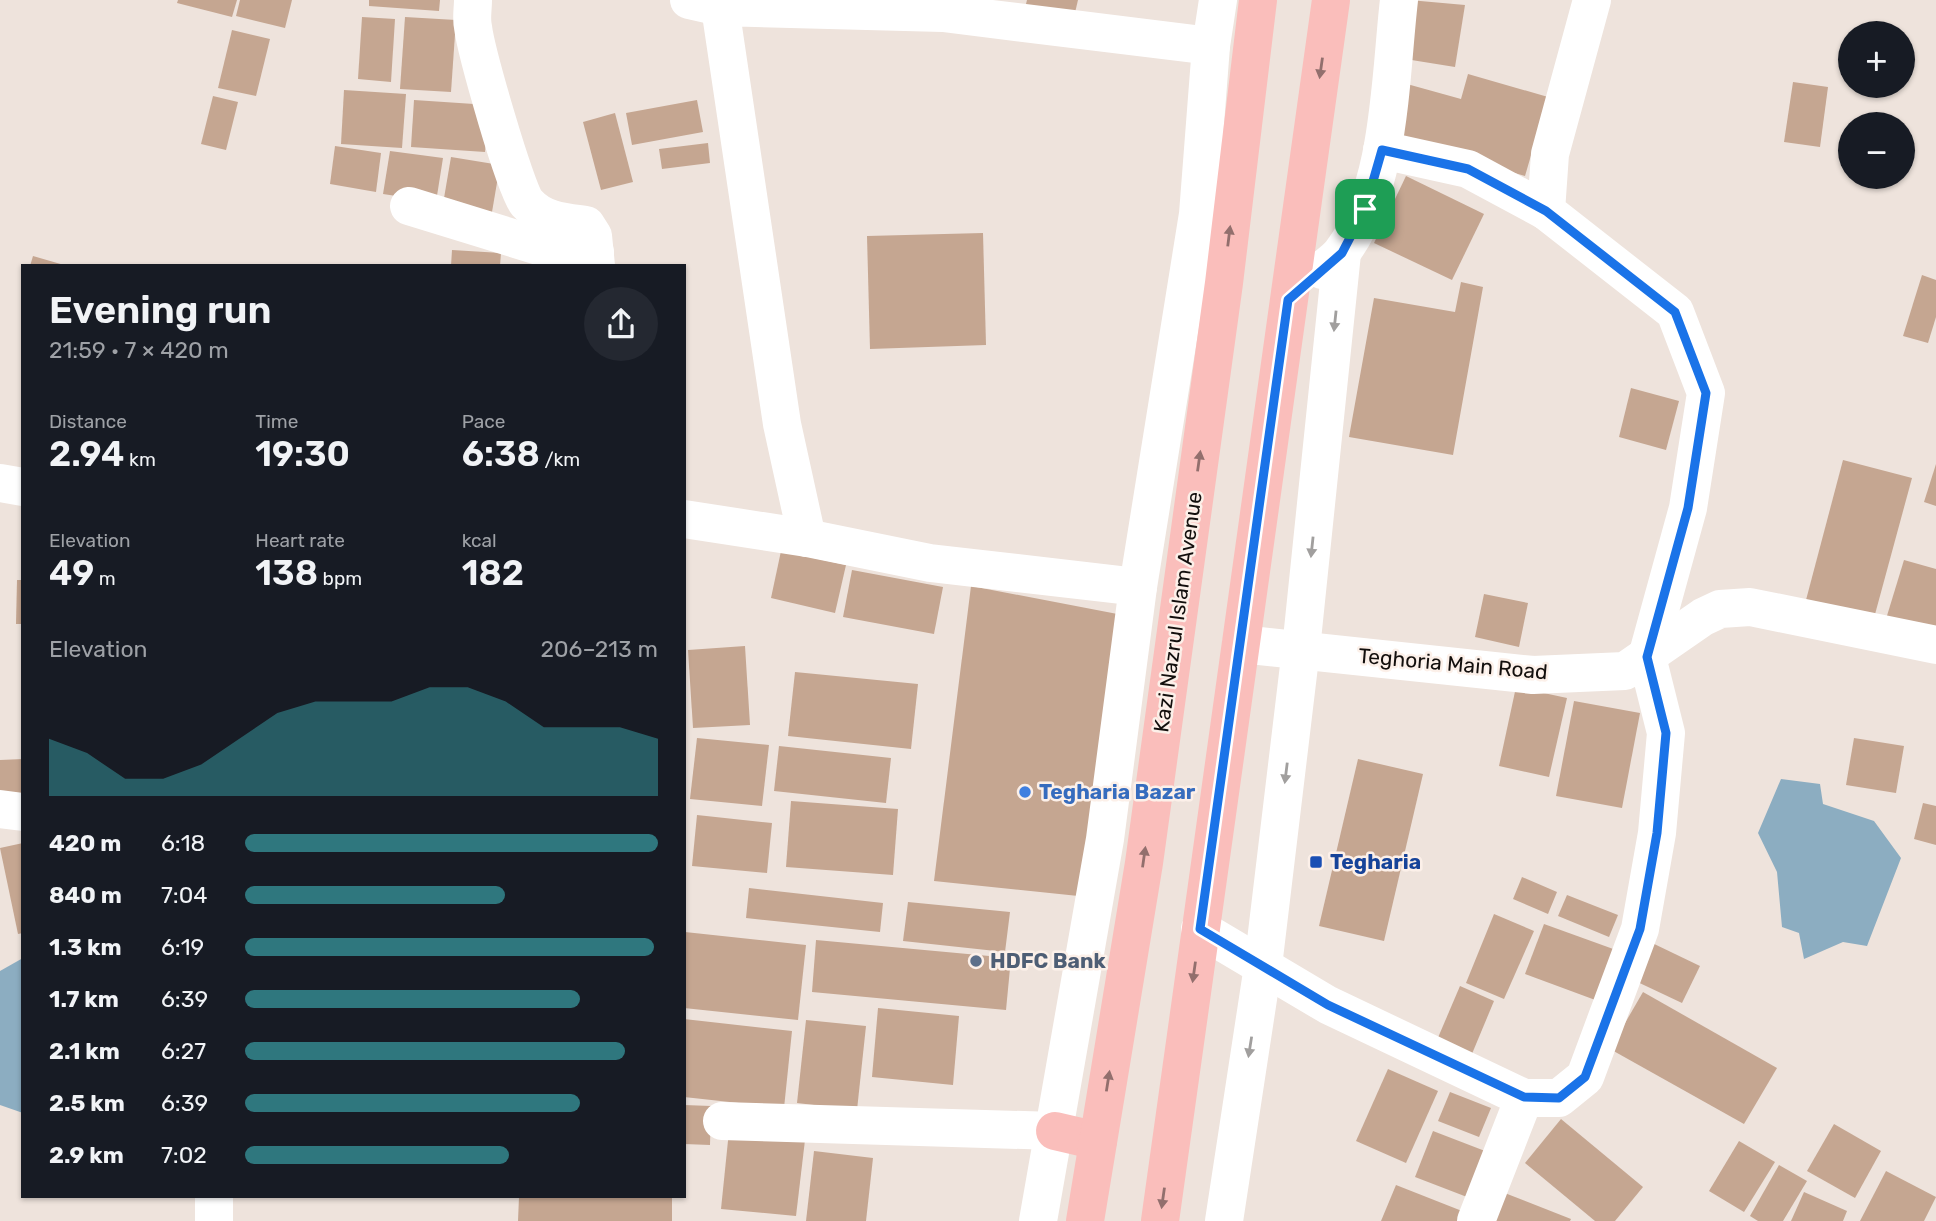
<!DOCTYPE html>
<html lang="en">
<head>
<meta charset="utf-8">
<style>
  :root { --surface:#171b24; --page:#242831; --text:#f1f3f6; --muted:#9ea1a6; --accent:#2f777e }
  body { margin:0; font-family:Rubik,sans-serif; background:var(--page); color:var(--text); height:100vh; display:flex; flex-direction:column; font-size:26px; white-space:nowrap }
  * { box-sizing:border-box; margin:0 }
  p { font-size:23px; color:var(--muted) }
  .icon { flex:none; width:38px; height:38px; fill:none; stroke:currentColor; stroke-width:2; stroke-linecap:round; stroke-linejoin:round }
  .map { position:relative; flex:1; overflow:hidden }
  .sheet { position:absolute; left:21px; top:264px; width:665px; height:934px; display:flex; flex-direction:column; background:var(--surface); border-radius:0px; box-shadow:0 2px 5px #0004 }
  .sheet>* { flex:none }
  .fabs { position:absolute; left:1838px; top:21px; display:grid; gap:14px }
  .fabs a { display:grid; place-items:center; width:77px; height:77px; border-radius:50%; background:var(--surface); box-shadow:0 2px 5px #0004; font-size:35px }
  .pin { position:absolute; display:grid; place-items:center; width:60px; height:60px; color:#fff; margin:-30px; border-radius:14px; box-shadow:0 4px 10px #0006 }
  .round { display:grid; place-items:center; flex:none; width:74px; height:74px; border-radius:37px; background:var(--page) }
  .headline { display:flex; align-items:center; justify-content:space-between; height:119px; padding:0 28px }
  h1 { font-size:38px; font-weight:600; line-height:52px }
  .figures { display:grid; grid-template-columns:repeat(3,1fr); gap:10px; height:119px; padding:7px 28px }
  .figures div { display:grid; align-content:center }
  .figures b { font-size:35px; font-weight:600 }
  .figures small { font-size:19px; font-weight:400 }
  .figures p { font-size:19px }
  .chart { height:196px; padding:14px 28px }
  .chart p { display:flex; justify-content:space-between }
  .chart svg { width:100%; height:126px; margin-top:7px; fill:var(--accent); opacity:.7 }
  ul { padding:0 28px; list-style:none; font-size:23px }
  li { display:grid; grid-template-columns:112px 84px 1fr; align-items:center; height:52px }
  li i { height:18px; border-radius:9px; background:var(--accent) }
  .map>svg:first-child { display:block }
  .water { fill:#8cadc1 }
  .building { fill:#c5a691 }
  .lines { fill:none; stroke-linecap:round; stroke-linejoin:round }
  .minor { stroke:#fff; stroke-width:38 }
  .major { stroke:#fabebb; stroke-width:38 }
  .oneway { fill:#926f6d }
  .oneway2 { fill:#a19f9e }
  .route-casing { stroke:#fff; stroke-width:14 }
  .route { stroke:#1a73e8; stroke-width:9 }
  .shop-dot { fill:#3f7fe0; stroke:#fcf0e9; stroke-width:2.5 }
  .transit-dot { fill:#1a4fb4; stroke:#fcf0e9; stroke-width:2.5 }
  .service-dot { fill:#5c6f8a; stroke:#fcf0e9; stroke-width:2.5 }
  .labels { text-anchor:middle; stroke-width:5; stroke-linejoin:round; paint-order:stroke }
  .street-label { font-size:21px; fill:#130f0d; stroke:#fcf0e9 }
  .shop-label { font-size:21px; font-weight:bold; fill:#366cbe; stroke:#fcf0e9; text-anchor:start }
  .transit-label { font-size:21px; font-weight:bold; fill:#164399; stroke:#fcf0e9; text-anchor:start }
  .service-label { font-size:21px; font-weight:bold; fill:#4e5e75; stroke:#fcf0e9; text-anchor:start }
</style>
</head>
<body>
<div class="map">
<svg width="1936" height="1221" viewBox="0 0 1936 1221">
  <rect width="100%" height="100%" fill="#eee3dc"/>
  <!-- water -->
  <g class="water">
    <path d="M1781,779L1820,784L1823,804L1874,821L1901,858L1867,946L1843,942L1804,959L1799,933L1782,927L1777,872L1758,833Z"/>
    <path d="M23,958V1113L0,1105V971Z"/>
  </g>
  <!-- building -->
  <g class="building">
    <path d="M178,0H237L232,17L177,3Z"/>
    <path d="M240,0H292L285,28L236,16Z"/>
    <path d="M369,0H440L439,11L369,6Z"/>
    <path d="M1027,0H1078L1074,17L1025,8Z"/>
    <path d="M1409,0L1465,5L1455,67L1399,58Z"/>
    <path d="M362,17L395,19L391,82L358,79Z"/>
    <path d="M405,17L456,20L451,92L400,89Z"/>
    <path d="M232,30L270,39L256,96L218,88Z"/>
    <path d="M1468,74L1548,97L1525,176L1391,137L1407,84L1461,99Z"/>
    <path d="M1793,82L1828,87L1820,147L1784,142Z"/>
    <path d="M344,90L406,94L402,148L341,144Z"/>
    <path d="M213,96L238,102L226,150L201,144Z"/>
    <path d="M414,100L489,105L485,152L411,147Z"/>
    <path d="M697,100L703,132L632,145L626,113Z"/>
    <path d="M615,113L633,182L601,190L583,122Z"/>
    <path d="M708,143L710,163L662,169L659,149Z"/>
    <path d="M335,146L381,153L376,192L330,184Z"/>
    <path d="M390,151L443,158L436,202L383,194Z"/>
    <path d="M451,157L500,165L492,212L443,204Z"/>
    <path d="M1406,176L1484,214L1452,280L1374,243Z"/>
    <path d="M983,233L986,345L870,349L867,236Z"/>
    <path d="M452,250L501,253L500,266H451Z"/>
    <path d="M33,256L64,265L63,266H30Z"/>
    <path d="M1922,275L1936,280V317L1928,343L1903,336Z"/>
    <path d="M1461,282L1483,287L1453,455L1349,437L1374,298L1455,312Z"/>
    <path d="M1631,388L1679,401L1666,450L1619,437Z"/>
    <path d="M1843,460L1912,478L1874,618L1806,600Z"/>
    <path d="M1936,464V506L1924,502Z"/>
    <path d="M781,551L846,565L835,613L771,598Z"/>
    <path d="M1904,560L1936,569V633L1886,619Z"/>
    <path d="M852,570L943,587L934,634L843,617Z"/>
    <path d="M17,580H23V624H16Z"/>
    <path d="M971,586L1133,617L1088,897L934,881Z"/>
    <path d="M1484,594L1528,603L1519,647L1475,637Z"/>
    <path d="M745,646L750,725L693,728L688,650Z"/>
    <path d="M795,672L918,684L911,749L788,736Z"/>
    <path d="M1516,687L1567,698L1549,777L1499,766Z"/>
    <path d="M1574,701L1640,713L1622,808L1556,796Z"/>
    <path d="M697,738L769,745L762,806L690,799Z"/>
    <path d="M1854,738L1904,746L1896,793L1846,785Z"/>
    <path d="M779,746L891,758L886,803L774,791Z"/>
    <path d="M23,759V795L0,796V760Z"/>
    <path d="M1358,759L1423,774L1384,941L1319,926Z"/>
    <path d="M791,801L898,809L893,875L786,867Z"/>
    <path d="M1923,803L1936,806V845L1914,839Z"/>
    <path d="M697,815L772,823L767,873L692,866Z"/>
    <path d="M23,843V933L18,934L0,848Z"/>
    <path d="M1522,877L1557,892L1548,914L1513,899Z"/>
    <path d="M749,888L883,903L880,932L746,918Z"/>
    <path d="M1567,895L1618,915L1609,937L1558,916Z"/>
    <path d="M908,902L1010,912L1005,952L903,941Z"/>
    <path d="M1494,914L1534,931L1504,999L1466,983Z"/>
    <path d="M1544,924L1616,950L1598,1001L1525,974Z"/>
    <path d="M685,932L806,945L798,1020L684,1008Z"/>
    <path d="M816,940L1011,958L1006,1010L812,992Z"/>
    <path d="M1648,941L1700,966L1682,1003L1629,978Z"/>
    <path d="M1460,986L1494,1001L1469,1061L1434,1047Z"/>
    <path d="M1643,992L1777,1068L1744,1124L1610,1049Z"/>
    <path d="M878,1008L959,1016L953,1085L872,1077Z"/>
    <path d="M684,1019L792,1031L784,1108L684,1097Z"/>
    <path d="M806,1020L866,1026L857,1110L797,1103Z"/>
    <path d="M1388,1069L1438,1091L1406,1163L1356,1141Z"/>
    <path d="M1450,1092L1491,1108L1479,1137L1438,1121Z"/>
    <path d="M684,1105L711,1106L710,1145L684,1144Z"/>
    <path d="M1561,1119L1643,1187L1615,1221H1595L1525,1163Z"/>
    <path d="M1834,1124L1881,1151L1855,1198L1807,1171Z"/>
    <path d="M729,1131L805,1140L796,1216L721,1209Z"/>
    <path d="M1433,1131L1485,1151L1467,1197L1415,1177Z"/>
    <path d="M1739,1141L1775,1162L1744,1212L1709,1191Z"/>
    <path d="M814,1151L873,1158L866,1221H806Z"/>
    <path d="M1779,1165L1807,1181L1783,1221H1758L1750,1216Z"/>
    <path d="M1886,1171L1936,1197L1924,1221H1860Z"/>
    <path d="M1396,1185L1462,1211L1458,1221H1381Z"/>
    <path d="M1497,1190L1571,1219L1570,1221H1484Z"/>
    <path d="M1804,1192L1847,1211L1843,1221H1791Z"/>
    <path d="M519,1197H672V1221H518Z"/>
  </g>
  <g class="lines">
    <!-- minor -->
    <g class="minor">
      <path d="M473,0C473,9 471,18 473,27C476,51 515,189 527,203C543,221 564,222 586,225L593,236L596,266"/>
      <path d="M689,0L720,7"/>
      <path d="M1382,150L1468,169L1546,211"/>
      <path d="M409,206L568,255L595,252"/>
      <path d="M1322,270C1328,265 1337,259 1342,252C1391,188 1390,77 1399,0"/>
      <path d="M0,483L23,487"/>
      <path d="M684,519L807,538L930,563L1138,587"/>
      <path d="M807,538L782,424L720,7L943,13L1211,46"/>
      <path d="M1241,644L1533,675L1625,671L1703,617L1720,609L1750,607L1936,645"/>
      <path d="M0,809L23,812"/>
      <path d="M1200,929L1328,1005L1524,1098H1559L1585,1077L1640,929L1657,833L1666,733L1647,657L1688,508L1706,393L1675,312L1546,211L1550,154L1592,0"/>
      <path d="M722,1121L1055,1131"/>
      <path d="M214,1197V1221"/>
      <path d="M1038,1221L1105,839L1138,587L1198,214L1211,46L1218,0"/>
      <path d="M1224,1221L1263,966L1301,649L1342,253"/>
      <path d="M1476,1221L1524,1098"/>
    </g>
    <!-- major -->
    <g class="major">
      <path d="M1055,1131L1098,1141"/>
      <path d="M1085,1221L1144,863L1224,283L1258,0"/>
      <path d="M1160,1221L1331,0"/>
    </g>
  </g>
  <!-- one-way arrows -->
  <defs><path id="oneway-solid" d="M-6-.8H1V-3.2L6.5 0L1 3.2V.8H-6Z" transform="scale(1.75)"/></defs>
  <g class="oneway">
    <use href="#oneway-solid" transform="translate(1321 68) rotate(98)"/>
    <use href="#oneway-solid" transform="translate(1229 236) rotate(-83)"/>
    <use href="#oneway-solid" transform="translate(1199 461) rotate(-82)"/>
    <use href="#oneway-solid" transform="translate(1144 857) rotate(-82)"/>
    <use href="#oneway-solid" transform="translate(1194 972) rotate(98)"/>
    <use href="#oneway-solid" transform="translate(1108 1081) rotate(-81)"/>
    <use href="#oneway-solid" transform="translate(1163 1198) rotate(98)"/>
  </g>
  <g class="oneway2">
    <use href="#oneway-solid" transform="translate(1335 321) rotate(96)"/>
    <use href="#oneway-solid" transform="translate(1312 547) rotate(96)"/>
    <use href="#oneway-solid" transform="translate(1286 773) rotate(97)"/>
    <use href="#oneway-solid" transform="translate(1250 1047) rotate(99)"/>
  </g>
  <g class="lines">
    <defs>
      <path id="route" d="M1382,150L1468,169L1546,211L1675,312L1706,393L1688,508L1647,657L1666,733L1657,833L1640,929L1585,1077L1559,1098L1524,1097L1328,1005L1200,929L1288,300L1342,253L1365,209Z"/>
    </defs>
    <!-- route casing -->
    <use href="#route" class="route-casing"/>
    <!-- route -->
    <use href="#route" class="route"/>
  </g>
  <!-- markers -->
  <circle class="shop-dot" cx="1025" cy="792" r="7"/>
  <rect class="transit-dot" x="1309" y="855" width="14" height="14" rx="3.5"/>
  <circle class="service-dot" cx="976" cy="961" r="7"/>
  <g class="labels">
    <!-- street labels -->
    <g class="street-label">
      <text transform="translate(1178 612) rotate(-82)" y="7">Kazi Nazrul Islam Avenue</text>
      <text transform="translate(1453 664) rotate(5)" y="7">Teghoria Main Road</text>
    </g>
    <!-- shop labels -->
    <g class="shop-label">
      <text x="1039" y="799">Tegharia Bazar</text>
    </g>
    <!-- transit labels -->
    <g class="transit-label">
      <text x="1330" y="869">Tegharia</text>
    </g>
    <!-- service labels -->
    <g class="service-label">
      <text x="990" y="968">HDFC Bank</text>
    </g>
  </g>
</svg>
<div class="fabs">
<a>+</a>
<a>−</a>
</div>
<div class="pin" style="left:1365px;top:209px;background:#1e9e55"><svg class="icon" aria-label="arrive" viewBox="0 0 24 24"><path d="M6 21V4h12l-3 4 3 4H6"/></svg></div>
<section class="sheet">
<div class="headline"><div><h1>Evening run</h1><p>21:59 · 7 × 420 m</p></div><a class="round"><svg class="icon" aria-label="share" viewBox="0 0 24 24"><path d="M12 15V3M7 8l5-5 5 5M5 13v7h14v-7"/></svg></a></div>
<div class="figures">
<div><p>Distance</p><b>2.94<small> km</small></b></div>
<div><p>Time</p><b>19:30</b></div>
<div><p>Pace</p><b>6:38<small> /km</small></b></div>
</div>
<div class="figures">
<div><p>Elevation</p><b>49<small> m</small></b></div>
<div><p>Heart rate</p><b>138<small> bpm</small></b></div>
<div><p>kcal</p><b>182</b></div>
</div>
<div class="chart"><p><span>Elevation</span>206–213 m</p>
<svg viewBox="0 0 160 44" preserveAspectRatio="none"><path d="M0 44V24L10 29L20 38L30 38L40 33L50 24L60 15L70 11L80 11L90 11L100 6L110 6L120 11L130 20L140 20L150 20L160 24V44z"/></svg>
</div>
<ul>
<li><b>420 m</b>6:18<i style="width:100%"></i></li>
<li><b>840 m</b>7:04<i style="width:63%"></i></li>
<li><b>1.3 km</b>6:19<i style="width:99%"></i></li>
<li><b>1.7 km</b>6:39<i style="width:81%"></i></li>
<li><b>2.1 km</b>6:27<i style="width:92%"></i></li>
<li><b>2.5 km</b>6:39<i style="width:81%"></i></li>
<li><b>2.9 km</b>7:02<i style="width:64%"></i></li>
</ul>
</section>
</div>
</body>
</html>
